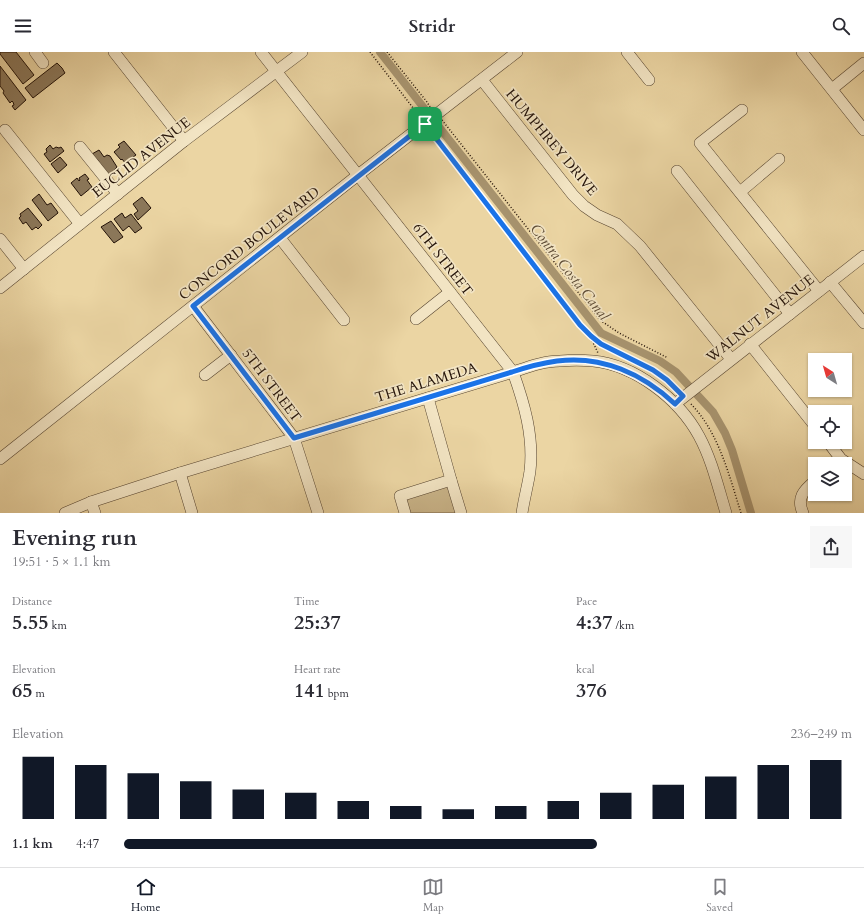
<!DOCTYPE html>
<html lang="en">
<head>
<meta charset="utf-8">
<style>
  :root { --surface:#fff; --page:#f7f7f7; --text:#2b2b33; --muted:#7c7c81; --line:#e1e1e2; --accent:#111827 }
  body { margin:0; font-family:Cardo,serif; background:var(--page); color:var(--text); height:100vh; display:flex; flex-direction:column; font-size:15px; white-space:nowrap }
  * { box-sizing:border-box; margin:0 }
  p { font-size:13px; color:var(--muted) }
  .icon { flex:none; width:22px; height:22px; fill:none; stroke:currentColor; stroke-width:2; stroke-linecap:round; stroke-linejoin:round }
  .map { position:relative; height:461px; overflow:hidden }
  .drawer { display:flex; flex-direction:column; background:var(--surface); flex:1 }
  .drawer>* { flex:none }
  .needle { width:26px; rotate:323deg }
  .tools { position:absolute; left:808px; top:301px; display:grid; gap:8px }
  .tools a { display:grid; place-items:center; width:44px; height:44px; border-radius:0px; background:var(--surface); box-shadow:0 1px 3px #0004; font-size:20px }
  .pin { position:absolute; display:grid; place-items:center; width:34px; height:34px; color:#fff; margin:-17px; border-radius:8px; box-shadow:0 2px 6px #0006 }
  .round { display:grid; place-items:center; flex:none; width:42px; height:42px; border-radius:0px; background:var(--page) }
  .summary { display:flex; align-items:center; justify-content:space-between; height:68px; padding:0 12px }
  h1 { font-size:22px; font-weight:700; line-height:30px }
  .stats { display:grid; grid-template-columns:repeat(3,1fr); gap:6px; height:68px; padding:4px 12px }
  .stats div { display:grid; align-content:center }
  .stats b { font-size:20px; font-weight:700 }
  .stats small { font-size:11px; font-weight:400 }
  .stats p { font-size:11px }
  .chart { height:112px; padding:8px 12px }
  .chart p { display:flex; justify-content:space-between }
  .chart svg { width:100%; height:72px; margin-top:4px; stroke:var(--accent); stroke-width:6 }
  ul { padding:0 12px; list-style:none; font-size:13px }
  li { display:grid; grid-template-columns:64px 48px 1fr; align-items:center; height:30px }
  li i { height:10px; border-radius:5px; background:var(--accent) }
  header { display:flex; justify-content:space-between; align-items:center; height:52px; padding:0 12px; background:var(--surface); font-size:18px; font-weight:700 }
  .tab-bar { display:flex; justify-content:space-around; align-items:center; height:56px; border-top:1px solid var(--line); background:var(--surface); font-size:11px; color:var(--muted) }
  .tab-bar a { display:grid; justify-items:center; gap:2px }
  .tab-bar .on { color:var(--accent) }
  .map>svg:first-child { display:block }
  .green { fill:#c9b489; stroke:#766348 }
  .lines { fill:none; stroke-linecap:round; stroke-linejoin:round }
  .canal { stroke:#a7936e; stroke-width:8 }
  .building { fill:#8b7759; stroke:#231208 }
  .minor-casing { stroke:#55432f; stroke-width:12 }
  .path { stroke:#231208; stroke-width:1.5; stroke-dasharray:1 2; stroke-linecap:butt }
  .minor { stroke:#f2e4c3; stroke-width:11 }
  .route-casing { stroke:#fff; stroke-width:8 }
  .route { stroke:#1a73e8; stroke-width:5 }
  .labels { text-anchor:middle; stroke-width:3.5; stroke-linejoin:round; paint-order:stroke }
  .street-label { font-size:14px; fill:#231208; stroke:#f2e4c3 }
  .water-label { font-size:15px; font-style:italic; fill:#5e4c36; stroke:#f2e4c3 }
</style>
</head>
<body>
<header><svg class="icon" aria-label="menu" viewBox="0 0 24 24"><path d="M4 6h16M4 12h16M4 18h16"/></svg>Stridr<svg class="icon" aria-label="search" viewBox="0 0 24 24"><circle cx="10" cy="10" r="6"/><path d="M15 15l6 6"/></svg></header>
<div class="map">
<svg width="864" height="461" viewBox="0 0 864 461">
  <rect width="100%" height="100%" fill="#ebd5a3"/>
  <filter id="stains"><feTurbulence type="fractalNoise" baseFrequency=".005" numOctaves="4"/><feColorMatrix values="0 0 0 0 .2 0 0 0 0 .09 0 0 0 0 .02 0 0 0 .5 -.17"/></filter>
  <radialGradient id="worn" r=".72"><stop offset=".6" stop-color="#630" stop-opacity="0"/><stop offset="1" stop-color="#630" stop-opacity=".3"/></radialGradient>
  <!-- green -->
  <path class="green" d="M451,428L461,461H405L400,444Z"/>
  <g class="lines">
    <!-- canal -->
    <g class="canal">
      <path d="M380,0L424,56"/>
      <path d="M439,75L601,281L660,309L676,320L713,360L725,381L732,398L751,461"/>
    </g>
  </g>
  <!-- building -->
  <g class="building">
    <path d="M0,0H16L34,23L23,32L0,2Z"/>
    <path d="M57,11L62,16L65,21L33,46L25,36Z"/>
    <path d="M0,14L26,48L15,58L12,54L14,53L13,50L12,49L10,51L3,41L4,39L0,34Z"/>
    <path d="M124,89L136,103L133,105L134,106L126,112L122,107L121,108L114,100L120,95L118,93Z"/>
    <path d="M50,93L53,97L56,95L59,96L61,95L64,99L50,110L44,102L47,100L46,97Z"/>
    <path d="M99,98L104,105L107,103L110,104L117,115L114,118L115,119L108,124L97,107L92,102Z"/>
    <path d="M60,105L67,113L58,121L51,112Z"/>
    <path d="M85,122L89,127L87,128L92,135L81,144L71,131L77,126L79,129L80,128L79,126Z"/>
    <path d="M39,142L47,153L51,151L57,159L58,161L48,169L32,148Z"/>
    <path d="M142,145L151,156L138,168L134,162L138,159L133,152Z"/>
    <path d="M28,156L42,173L38,177L36,175L32,178L26,170L23,172L19,166L21,164L20,162Z"/>
    <path d="M122,161L125,166L131,162L142,176L135,181L129,174L123,179L114,167Z"/>
    <path d="M111,169L123,185L114,191L101,175Z"/>
  </g>
  <g class="lines">
    <defs>
      <g id="minor">
        <path d="M35,0L43,11"/>
        <path d="M114,0L184,89"/>
        <path d="M261,0L513,320C524,351 534,384 530,419C528,433 524,447 522,461"/>
        <path d="M627,0L649,28"/>
        <path d="M802,0L864,78"/>
        <path d="M482,28L573,143L584,154L597,163L617,172L640,194L731,307"/>
        <path d="M832,37L864,11"/>
        <path d="M742,58L700,91L819,239"/>
        <path d="M5,78L80,172"/>
        <path d="M80,95L118,142"/>
        <path d="M677,119L790,262"/>
        <path d="M740,140L779,107"/>
        <path d="M280,186L344,268"/>
        <path d="M0,187L24,217"/>
        <path d="M830,230L864,271"/>
        <path d="M0,236L184,89L302,0"/>
        <path d="M193,254L294,386L318,461"/>
        <path d="M416,267L450,240"/>
        <path d="M750,292L815,374"/>
        <path d="M205,323L231,303"/>
        <path d="M675,352L864,204"/>
        <path d="M828,390L841,407L864,422"/>
        <path d="M0,407L358,123L517,0"/>
        <path d="M180,421L192,461"/>
        <path d="M451,428L461,461"/>
        <path d="M91,450L95,461"/>
        <path d="M65,461L91,450L180,421L513,320C528,315 544,309 560,309C571,308 582,308 593,309C635,313 679,347 699,384C712,408 718,435 726,461"/>
        <path d="M405,461L400,444L451,428L428,346"/>
        <path d="M803,461C796,446 804,438 815,429"/>
      </g>
    </defs>
    <!-- minor casing -->
    <use href="#minor" class="minor-casing"/>
    <!-- path -->
    <g class="path">
      <path d="M370,0L420,65"/>
      <path d="M387,0L427,50L430,55"/>
      <path d="M442,68L600,268L619,281L668,306"/>
      <path d="M431,79L580,273L591,284L601,292L653,318L667,328L678,339"/>
      <path d="M591,286L598,301"/>
      <path d="M691,352C719,381 729,423 741,461"/>
    </g>
    <!-- minor -->
    <use href="#minor" class="minor"/>
  </g>
  <g class="lines">
    <defs>
      <path id="route" d="M425,72L580,273L591,284L601,292L653,318L667,328L683,344L675,352C643,322 602,303 557,309C542,311 527,315 512,320L294,386L193,254Z"/>
    </defs>
    <!-- route casing -->
    <use href="#route" class="route-casing"/>
    <!-- route -->
    <use href="#route" class="route"/>
  </g>
  <g class="labels">
    <!-- street labels -->
    <g class="street-label">
      <text transform="translate(552 90) rotate(50)" y="5">HUMPHREY DRIVE</text>
      <text transform="translate(141 105) rotate(-38)" y="5">EUCLID AVENUE</text>
      <text transform="translate(249 191) rotate(-38)" y="5">CONCORD BOULEVARD</text>
      <text transform="translate(443 207) rotate(52)" y="5">6TH STREET</text>
      <text transform="translate(760 266) rotate(-38)" y="5">WALNUT AVENUE</text>
      <text transform="translate(426 330) rotate(-17)" y="5">THE ALAMEDA</text>
      <text transform="translate(272 333) rotate(53)" y="5">5TH STREET</text>
    </g>
    <!-- water labels -->
    <g class="water-label">
      <text transform="translate(570 220) rotate(52)" y="5">Contra Costa Canal</text>
    </g>
  </g>
  <rect width="100%" height="100%" filter="url(#stains)"/>
  <rect width="100%" height="100%" fill="url(#worn)"/>
</svg>
<div class="tools">
<a><svg class="needle" viewBox="-14 -14 28 28"><path d="M0-13l5 13h-10z" fill="#e53935"/><path d="M0 13l5-13h-10z" fill="#7c7c81"/></svg></a>
<a><svg class="icon" aria-label="locate" viewBox="0 0 24 24"><circle cx="12" cy="12" r="6"/><path d="M12 2v4M12 18v4M2 12h4M18 12h4"/></svg></a>
<a><svg class="icon" aria-label="layers" viewBox="0 0 24 24"><path d="M12 4l9 5-9 5-9-5zM3 14l9 5 9-5"/></svg></a>
</div>
<div class="pin" style="left:425px;top:72px;background:#1e9e55"><svg class="icon" aria-label="arrive" viewBox="0 0 24 24"><path d="M6 21V4h12l-3 4 3 4H6"/></svg></div>
</div>
<section class="drawer">
<div class="summary"><div><h1>Evening run</h1><p>19:51 · 5 × 1.1 km</p></div><a class="round"><svg class="icon" aria-label="share" viewBox="0 0 24 24"><path d="M12 15V3M7 8l5-5 5 5M5 13v7h14v-7"/></svg></a></div>
<div class="stats">
<div><p>Distance</p><b>5.55<small> km</small></b></div>
<div><p>Time</p><b>25:37</b></div>
<div><p>Pace</p><b>4:37<small> /km</small></b></div>
</div>
<div class="stats">
<div><p>Elevation</p><b>65<small> m</small></b></div>
<div><p>Heart rate</p><b>141<small> bpm</small></b></div>
<div><p>kcal</p><b>376</b></div>
</div>
<div class="chart"><p><span>Elevation</span>236–249 m</p>
<svg viewBox="0 0 160 44" preserveAspectRatio="none"><path d="M5 44V6M15 44V11M25 44V16M35 44V21M45 44V26M55 44V28M65 44V33M75 44V36M85 44V38M95 44V36M105 44V33M115 44V28M125 44V23M135 44V18M145 44V11M155 44V8"/></svg>
</div>
<ul>
<li><b>1.1 km</b>4:47<i style="width:65%"></i></li>
</ul>
</section>
<nav class="tab-bar">
<a class="on"><svg class="icon" aria-label="home" viewBox="0 0 24 24"><path d="M3 11l9-7 9 7M6 9v11h12V9"/></svg>Home</a>
<a><svg class="icon" aria-label="map" viewBox="0 0 24 24"><path d="M3 6l6-2 6 2 6-2v14l-6 2-6-2-6 2zM9 4v14M15 6v14"/></svg>Map</a>
<a><svg class="icon" aria-label="saved" viewBox="0 0 24 24"><path d="M7 4h10v16l-5-4-5 4z"/></svg>Saved</a>
</nav>
</body>
</html>
